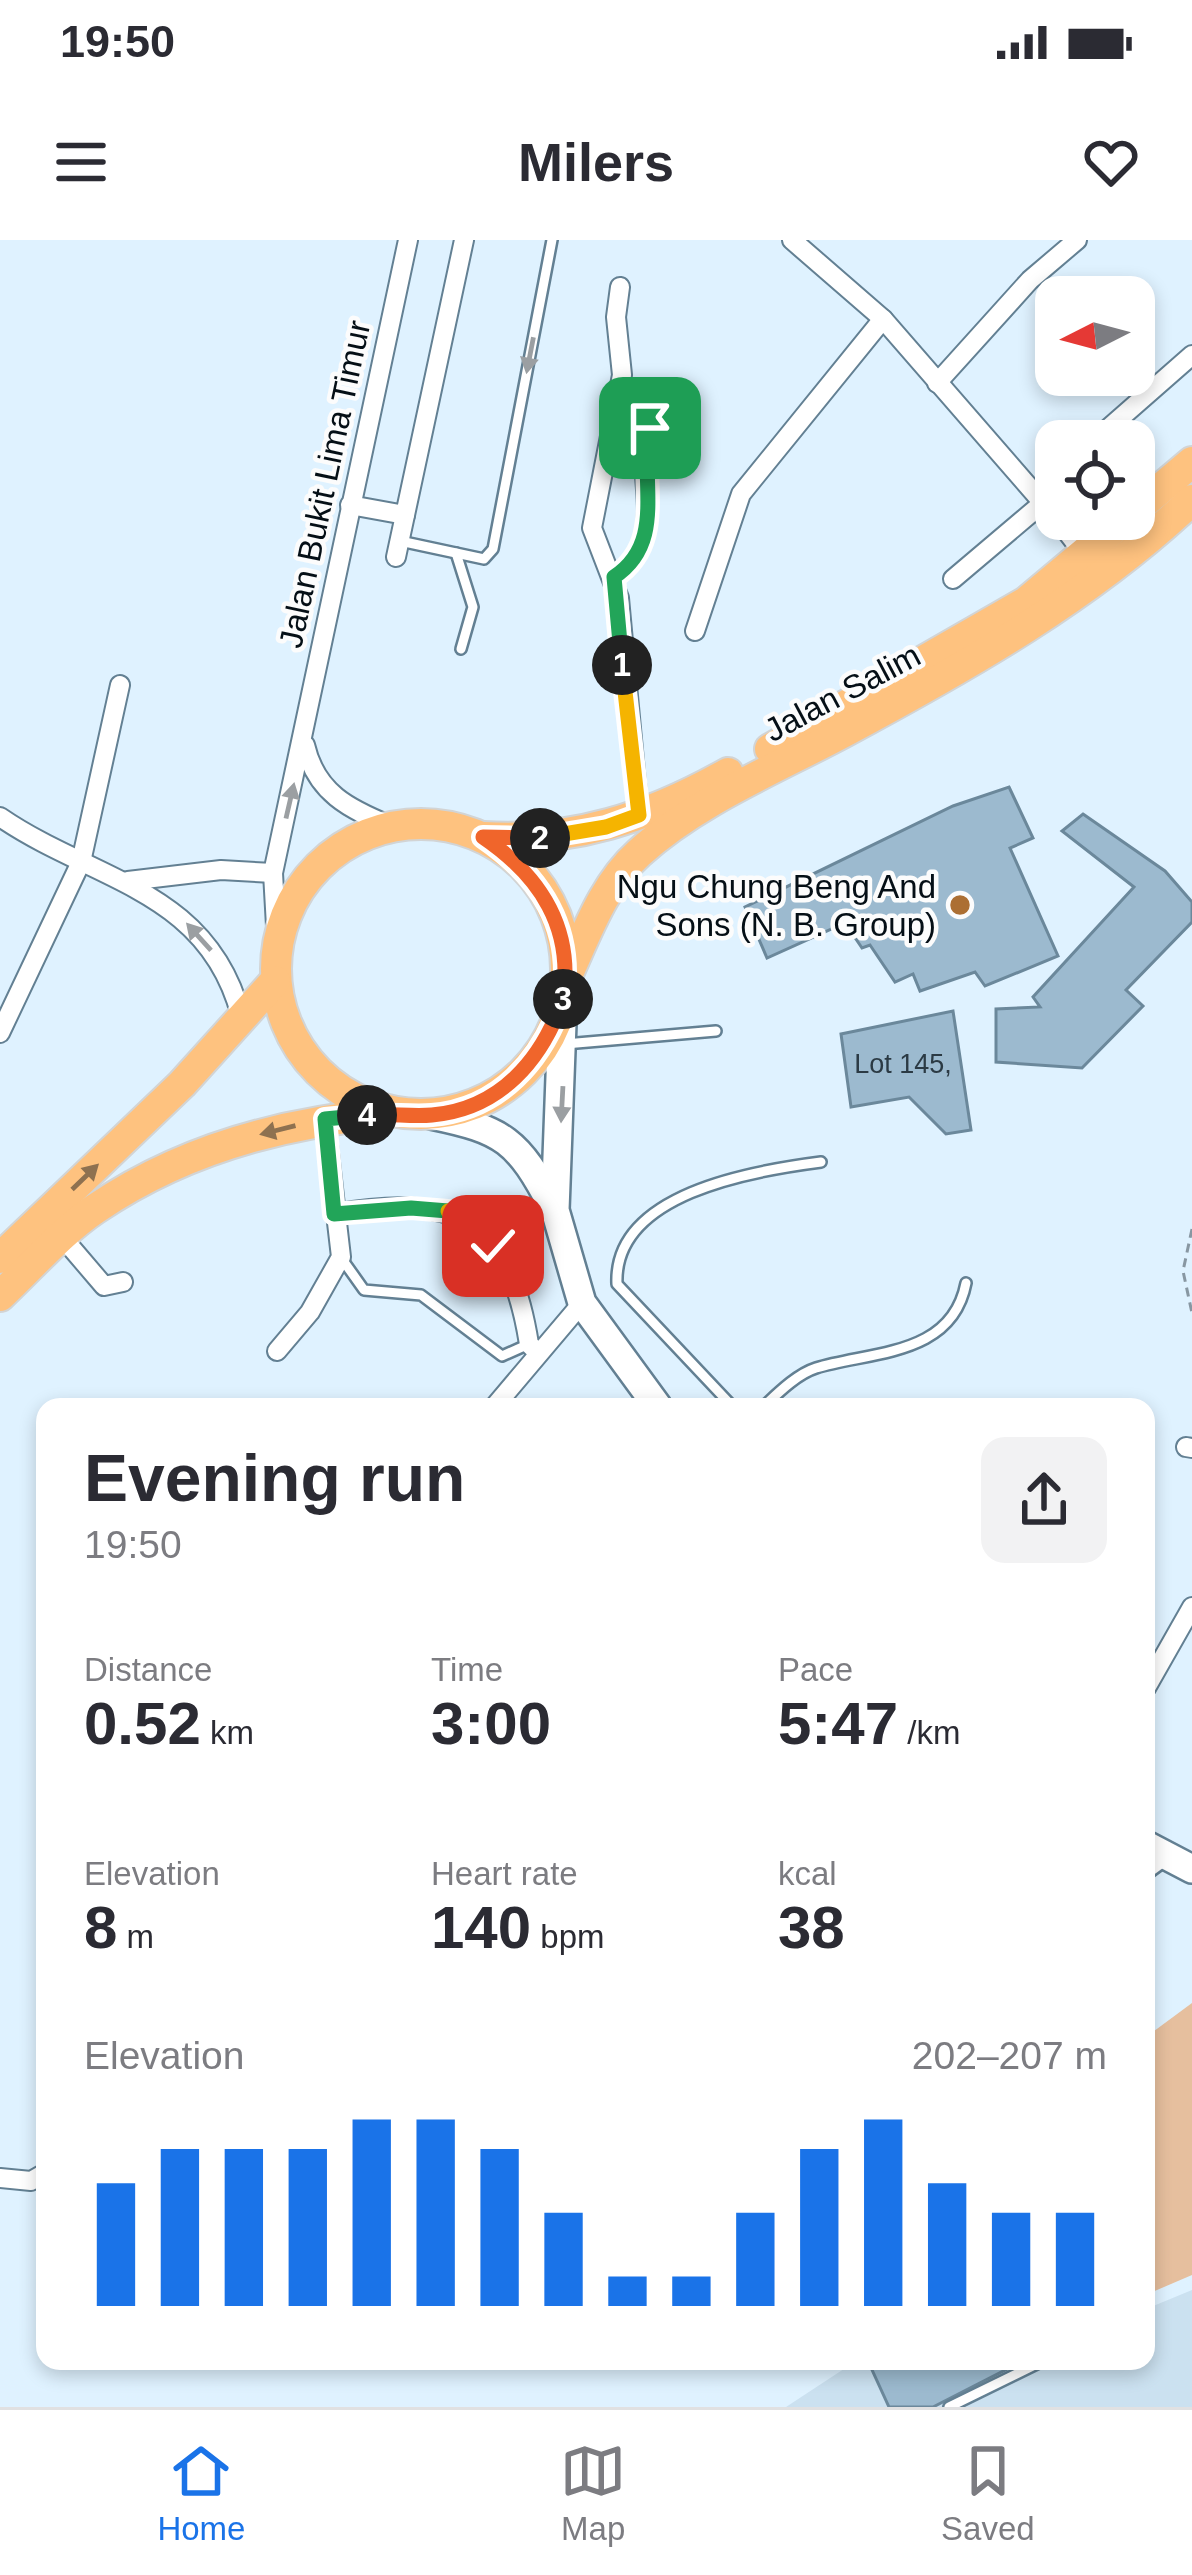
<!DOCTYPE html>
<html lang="en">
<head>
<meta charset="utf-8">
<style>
  :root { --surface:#fff; --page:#f2f2f3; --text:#2b2b33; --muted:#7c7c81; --line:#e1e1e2; --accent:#1a73e8 }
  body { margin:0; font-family:Arial,sans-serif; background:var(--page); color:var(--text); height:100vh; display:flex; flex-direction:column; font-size:45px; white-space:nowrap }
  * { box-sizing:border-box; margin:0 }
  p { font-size:39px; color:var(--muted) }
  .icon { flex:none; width:66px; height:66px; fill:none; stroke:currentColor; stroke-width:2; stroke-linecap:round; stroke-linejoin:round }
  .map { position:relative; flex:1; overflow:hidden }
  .details { position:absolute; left:36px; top:1158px; width:1119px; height:972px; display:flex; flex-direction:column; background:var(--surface); border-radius:24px; box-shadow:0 6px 18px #0003 }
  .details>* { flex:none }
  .needle { width:78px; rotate:264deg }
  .fabs { position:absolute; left:1035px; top:36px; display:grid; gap:24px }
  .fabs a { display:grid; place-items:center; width:120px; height:120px; border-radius:24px; background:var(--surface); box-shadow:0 6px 18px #0003; font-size:60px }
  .pin { position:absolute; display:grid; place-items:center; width:102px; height:102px; color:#fff; margin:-51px; border-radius:24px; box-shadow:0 6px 18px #0006 }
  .km { position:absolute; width:60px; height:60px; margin:-30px; border-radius:50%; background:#222; color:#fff; font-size:33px; line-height:60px; text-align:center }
  .round { display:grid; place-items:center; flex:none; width:126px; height:126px; border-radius:24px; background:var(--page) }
  .head { display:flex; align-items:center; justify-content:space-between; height:204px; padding:0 48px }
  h1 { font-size:66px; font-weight:700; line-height:90px }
  .figures { display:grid; grid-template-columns:repeat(3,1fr); gap:18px; height:204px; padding:12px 48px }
  .figures div { display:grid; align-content:center }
  .figures b { font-size:60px; font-weight:700 }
  .figures small { font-size:33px; font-weight:400 }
  .figures p { font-size:33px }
  .chart { height:336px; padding:24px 48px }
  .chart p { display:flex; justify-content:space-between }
  .chart svg { width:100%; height:216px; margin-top:12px; stroke:var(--accent); stroke-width:6 }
  .status { display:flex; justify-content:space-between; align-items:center; height:84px; padding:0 60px; background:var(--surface); direction:ltr }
  .status svg { height:33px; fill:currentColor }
  header { display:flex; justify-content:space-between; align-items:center; height:156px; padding:0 48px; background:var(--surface); font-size:54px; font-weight:700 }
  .tabs { display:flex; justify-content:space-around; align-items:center; height:168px; border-top:3px solid var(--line); background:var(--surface); font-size:33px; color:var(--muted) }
  .tabs a { display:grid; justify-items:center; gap:6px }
  .tabs .selected { color:var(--accent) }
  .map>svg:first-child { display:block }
  .built { fill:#cbe1f0 }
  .green { fill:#e6bf9e }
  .building { fill:#9cbacf; stroke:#6b889b; stroke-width:3 }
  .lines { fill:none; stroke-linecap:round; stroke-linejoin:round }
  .service-casing { stroke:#638093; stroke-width:14 }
  .minor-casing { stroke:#638093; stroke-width:22 }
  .secondary-casing { stroke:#638093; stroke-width:32 }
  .primary-casing { stroke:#d2d4d5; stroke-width:34 }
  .path { stroke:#8897a2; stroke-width:3; stroke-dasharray:9 6; stroke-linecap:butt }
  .service { stroke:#fff; stroke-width:9 }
  .minor { stroke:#fff; stroke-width:18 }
  .secondary { stroke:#fff; stroke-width:27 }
  .primary { stroke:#fec27f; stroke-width:30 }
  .oneway { fill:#9b9fa2 }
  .oneway2 { fill:#8e7150 }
  .split-1-casing { stroke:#fff; stroke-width:24 }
  .split-2-casing { stroke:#fff; stroke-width:24 }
  .split-3-casing { stroke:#fff; stroke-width:24 }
  .split-4-casing { stroke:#fff; stroke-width:24 }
  .split-5-casing { stroke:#fff; stroke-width:24 }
  .split-6-casing { stroke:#fff; stroke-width:24 }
  .split-1 { stroke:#22a559; stroke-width:15 }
  .split-2 { stroke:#f5b400; stroke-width:15 }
  .split-3 { stroke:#f0652b; stroke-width:15 }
  .split-4 { stroke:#f0652b; stroke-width:15 }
  .split-5 { stroke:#22a559; stroke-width:15 }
  .split-6 { stroke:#f5b400; stroke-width:15 }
  .poi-dot { fill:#ac6f33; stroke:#fcfcfc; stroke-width:4.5 }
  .labels { text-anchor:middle; stroke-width:9; stroke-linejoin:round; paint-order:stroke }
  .number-label { font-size:27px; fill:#2b3a44 }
  .street-label { font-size:33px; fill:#050f16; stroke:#fcfcfc }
  .poi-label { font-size:33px; fill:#050f16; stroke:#fcfcfc; text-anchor:end }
</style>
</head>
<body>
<div class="status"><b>19:50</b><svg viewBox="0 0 49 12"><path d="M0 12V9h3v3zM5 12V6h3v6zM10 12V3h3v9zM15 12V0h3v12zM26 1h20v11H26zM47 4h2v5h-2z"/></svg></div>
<header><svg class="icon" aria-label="menu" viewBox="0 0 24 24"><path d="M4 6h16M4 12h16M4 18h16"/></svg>Milers<svg class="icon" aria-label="heart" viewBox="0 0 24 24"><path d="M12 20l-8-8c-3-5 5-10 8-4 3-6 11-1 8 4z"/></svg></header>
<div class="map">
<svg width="1192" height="2167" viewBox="0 0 1192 2167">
  <rect width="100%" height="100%" fill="#dff2ff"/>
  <!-- built -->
  <path class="built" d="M1192,2050V2167H786L856,2121H1146V2069Z"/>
  <!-- green -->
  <path class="green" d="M1192,1763V2035L1150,2053L1146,1797Z"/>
  <!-- building -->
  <g class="building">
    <path d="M1009,547L1033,598L1010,608L1058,716L985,746L975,732L920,751L913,734L895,742L870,705L862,708L845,683L767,718L745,667L953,566Z"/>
    <path d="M1083,574L1165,631L1192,662V682L1126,750L1143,766L1082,828L996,822V769L1040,767L1033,757L1134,647L1062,591Z"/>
    <path d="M953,771L971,890L946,894L909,857L851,867L841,794Z"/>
    <path d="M868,2121H1023L933,2167H889Z"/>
  </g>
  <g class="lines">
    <defs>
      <g id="service">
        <path d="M400,301L484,319L493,309L552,0"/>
        <path d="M456,313L473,367L461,409"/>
        <path d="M565,804L716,791"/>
        <path d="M342,1019L364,1050L421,1055L502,1116L529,1104"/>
        <path d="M733,1167L617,1044C613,954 751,931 821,922"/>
        <path d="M763,1167C778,1153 797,1134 816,1128C873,1111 952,1116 966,1043"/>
        <path d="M1146,1635L1165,1621"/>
        <path d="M949,2167L1043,2121"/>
      </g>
      <g id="minor">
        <path d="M792,0L883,79L1056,278"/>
        <path d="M620,47L616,77L622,135L592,288L619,358L639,575"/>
        <path d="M937,143L1030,40L1077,0"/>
        <path d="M1094,201L1192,115"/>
        <path d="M1039,254L1056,237"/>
        <path d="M350,265L405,275"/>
        <path d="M1057,279L1084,314"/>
        <path d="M396,317L464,0"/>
        <path d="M614,337C685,289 609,210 672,162"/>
        <path d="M953,339L1044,262"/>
        <path d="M695,391L741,254L883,79"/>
        <path d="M305,505C316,553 349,569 391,586"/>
        <path d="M0,577C93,641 208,649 241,776"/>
        <path d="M128,641L221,630L273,633"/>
        <path d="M277,704L273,633L408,0"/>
        <path d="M0,793L81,622L120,445"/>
        <path d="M334,974C455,953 509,978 529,1104L538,1113"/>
        <path d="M63,998L104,1046L123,1042"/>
        <path d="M277,1111L310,1072L341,1017L325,879"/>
        <path d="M494,1167L582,1063"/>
        <path d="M1186,1207L1192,1208"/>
        <path d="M1146,1448L1192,1367"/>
        <path d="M0,1938L31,1941L45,1933"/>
      </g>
      <g id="secondary">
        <path d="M563,757L555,970L582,1063L658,1167"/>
        <path d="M431,875C504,890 518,900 553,967"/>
        <path d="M1146,1605L1192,1629"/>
      </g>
      <g id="primary">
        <path d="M1134,271L1192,222"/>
        <path d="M770,509L1026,362L1125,279"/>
        <circle cx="421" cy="729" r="145"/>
        <path d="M483,597C572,603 650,577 728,533"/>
        <path d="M566,738C586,695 603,645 639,613C696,561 777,528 844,492C967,426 1091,356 1192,260"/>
        <path d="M0,1018L182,844L275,741"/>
        <path d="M0,1056C31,1027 61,992 95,969C180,911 281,883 381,874"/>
      </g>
    </defs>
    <!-- service casing -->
    <use href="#service" class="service-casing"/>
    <!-- minor casing -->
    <use href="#minor" class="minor-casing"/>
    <!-- secondary casing -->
    <use href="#secondary" class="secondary-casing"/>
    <!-- primary casing -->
    <use href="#primary" class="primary-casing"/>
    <!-- path -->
    <path class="path" d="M1192,989L1183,1031L1192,1073"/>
    <!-- service -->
    <use href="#service" class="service"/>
    <!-- minor -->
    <use href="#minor" class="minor"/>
    <!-- secondary -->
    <use href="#secondary" class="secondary"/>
    <!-- primary -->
    <use href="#primary" class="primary"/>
  </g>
  <!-- one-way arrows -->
  <defs><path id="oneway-solid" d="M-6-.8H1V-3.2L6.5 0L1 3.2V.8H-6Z" transform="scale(3)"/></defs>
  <g class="oneway">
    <use href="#oneway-solid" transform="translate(530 115) rotate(101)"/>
    <use href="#oneway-solid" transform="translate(290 561) rotate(-77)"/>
    <use href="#oneway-solid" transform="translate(199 697) rotate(-132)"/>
    <use href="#oneway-solid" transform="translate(562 864) rotate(93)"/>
  </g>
  <g class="oneway2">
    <use href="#oneway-solid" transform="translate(278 890) rotate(166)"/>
    <use href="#oneway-solid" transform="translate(85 937) rotate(-44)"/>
  </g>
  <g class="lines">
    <defs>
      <path id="split-1" d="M622,425L614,337C667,302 639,242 650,188"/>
      <path id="split-2" d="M540,598L606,587L639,575L622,425"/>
      <path id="split-3" d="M540,598L483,597C540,636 574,687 563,759"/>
      <path id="split-4" d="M367,875C389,873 411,877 432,875C500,869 542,820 563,759"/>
      <path id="split-5" d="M367,875L325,879L334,974L411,968L448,971"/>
      <path id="split-6" d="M448,971L493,1006"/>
    </defs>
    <!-- split-1 casing -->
    <use href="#split-1" class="split-1-casing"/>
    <!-- split-2 casing -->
    <use href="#split-2" class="split-2-casing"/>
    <!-- split-3 casing -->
    <use href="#split-3" class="split-3-casing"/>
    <!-- split-4 casing -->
    <use href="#split-4" class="split-4-casing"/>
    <!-- split-5 casing -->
    <use href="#split-5" class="split-5-casing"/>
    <!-- split-6 casing -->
    <use href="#split-6" class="split-6-casing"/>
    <!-- split-1 -->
    <use href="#split-1" class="split-1"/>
    <!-- split-2 -->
    <use href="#split-2" class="split-2"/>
    <!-- split-3 -->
    <use href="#split-3" class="split-3"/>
    <!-- split-4 -->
    <use href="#split-4" class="split-4"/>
    <!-- split-5 -->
    <use href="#split-5" class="split-5"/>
    <!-- split-6 -->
    <use href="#split-6" class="split-6"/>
  </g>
  <!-- markers -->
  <circle class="poi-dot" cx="960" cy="665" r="12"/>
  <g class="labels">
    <!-- number labels -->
    <g class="number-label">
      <text x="903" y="833">Lot 145,</text>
    </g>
    <!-- street labels -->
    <g class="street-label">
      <text transform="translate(324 244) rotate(-78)" y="12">Jalan Bukit Lima Timur</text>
      <text transform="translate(842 452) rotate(-28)" y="12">Jalan Salim</text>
    </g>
    <!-- poi labels -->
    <g class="poi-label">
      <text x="936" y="658">Ngu Chung Beng And<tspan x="936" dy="38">Sons (N. B. Group)</tspan></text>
    </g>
  </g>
</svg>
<div class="fabs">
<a><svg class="needle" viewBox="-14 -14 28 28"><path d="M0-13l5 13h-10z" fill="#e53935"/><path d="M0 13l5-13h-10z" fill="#7c7c81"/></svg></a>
<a><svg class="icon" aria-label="locate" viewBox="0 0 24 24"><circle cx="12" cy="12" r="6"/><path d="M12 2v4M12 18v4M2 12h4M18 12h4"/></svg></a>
</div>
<div class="pin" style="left:650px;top:188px;background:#1e9e55"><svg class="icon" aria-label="arrive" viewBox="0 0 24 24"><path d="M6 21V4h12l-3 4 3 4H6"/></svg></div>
<div class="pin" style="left:493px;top:1006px;background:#d93025"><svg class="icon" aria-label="check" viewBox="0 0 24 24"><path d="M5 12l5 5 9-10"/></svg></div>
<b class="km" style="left:622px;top:425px">1</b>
<b class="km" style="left:540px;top:598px">2</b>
<b class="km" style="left:563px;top:759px">3</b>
<b class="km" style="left:367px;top:875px">4</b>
<section class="details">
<div class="head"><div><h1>Evening run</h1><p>19:50</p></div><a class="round"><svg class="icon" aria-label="share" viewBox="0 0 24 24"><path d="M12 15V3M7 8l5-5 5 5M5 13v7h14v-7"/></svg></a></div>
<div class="figures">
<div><p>Distance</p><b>0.52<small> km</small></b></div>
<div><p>Time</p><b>3:00</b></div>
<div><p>Pace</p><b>5:47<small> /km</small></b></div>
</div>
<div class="figures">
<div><p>Elevation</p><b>8<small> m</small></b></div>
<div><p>Heart rate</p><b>140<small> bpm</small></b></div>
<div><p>kcal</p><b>38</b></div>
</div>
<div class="chart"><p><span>Elevation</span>202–207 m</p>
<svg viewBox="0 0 160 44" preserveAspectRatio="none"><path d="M5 44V19M15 44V12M25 44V12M35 44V12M45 44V6M55 44V6M65 44V12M75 44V25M85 44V38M95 44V38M105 44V25M115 44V12M125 44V6M135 44V19M145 44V25M155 44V25"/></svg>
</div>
</section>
</div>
<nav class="tabs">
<a class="selected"><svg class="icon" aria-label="home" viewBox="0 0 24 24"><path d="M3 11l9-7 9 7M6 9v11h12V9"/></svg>Home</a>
<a><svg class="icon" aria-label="map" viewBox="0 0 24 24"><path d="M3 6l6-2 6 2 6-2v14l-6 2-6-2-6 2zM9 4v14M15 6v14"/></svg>Map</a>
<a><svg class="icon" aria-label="saved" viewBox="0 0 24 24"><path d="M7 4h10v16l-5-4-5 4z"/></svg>Saved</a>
</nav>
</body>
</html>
